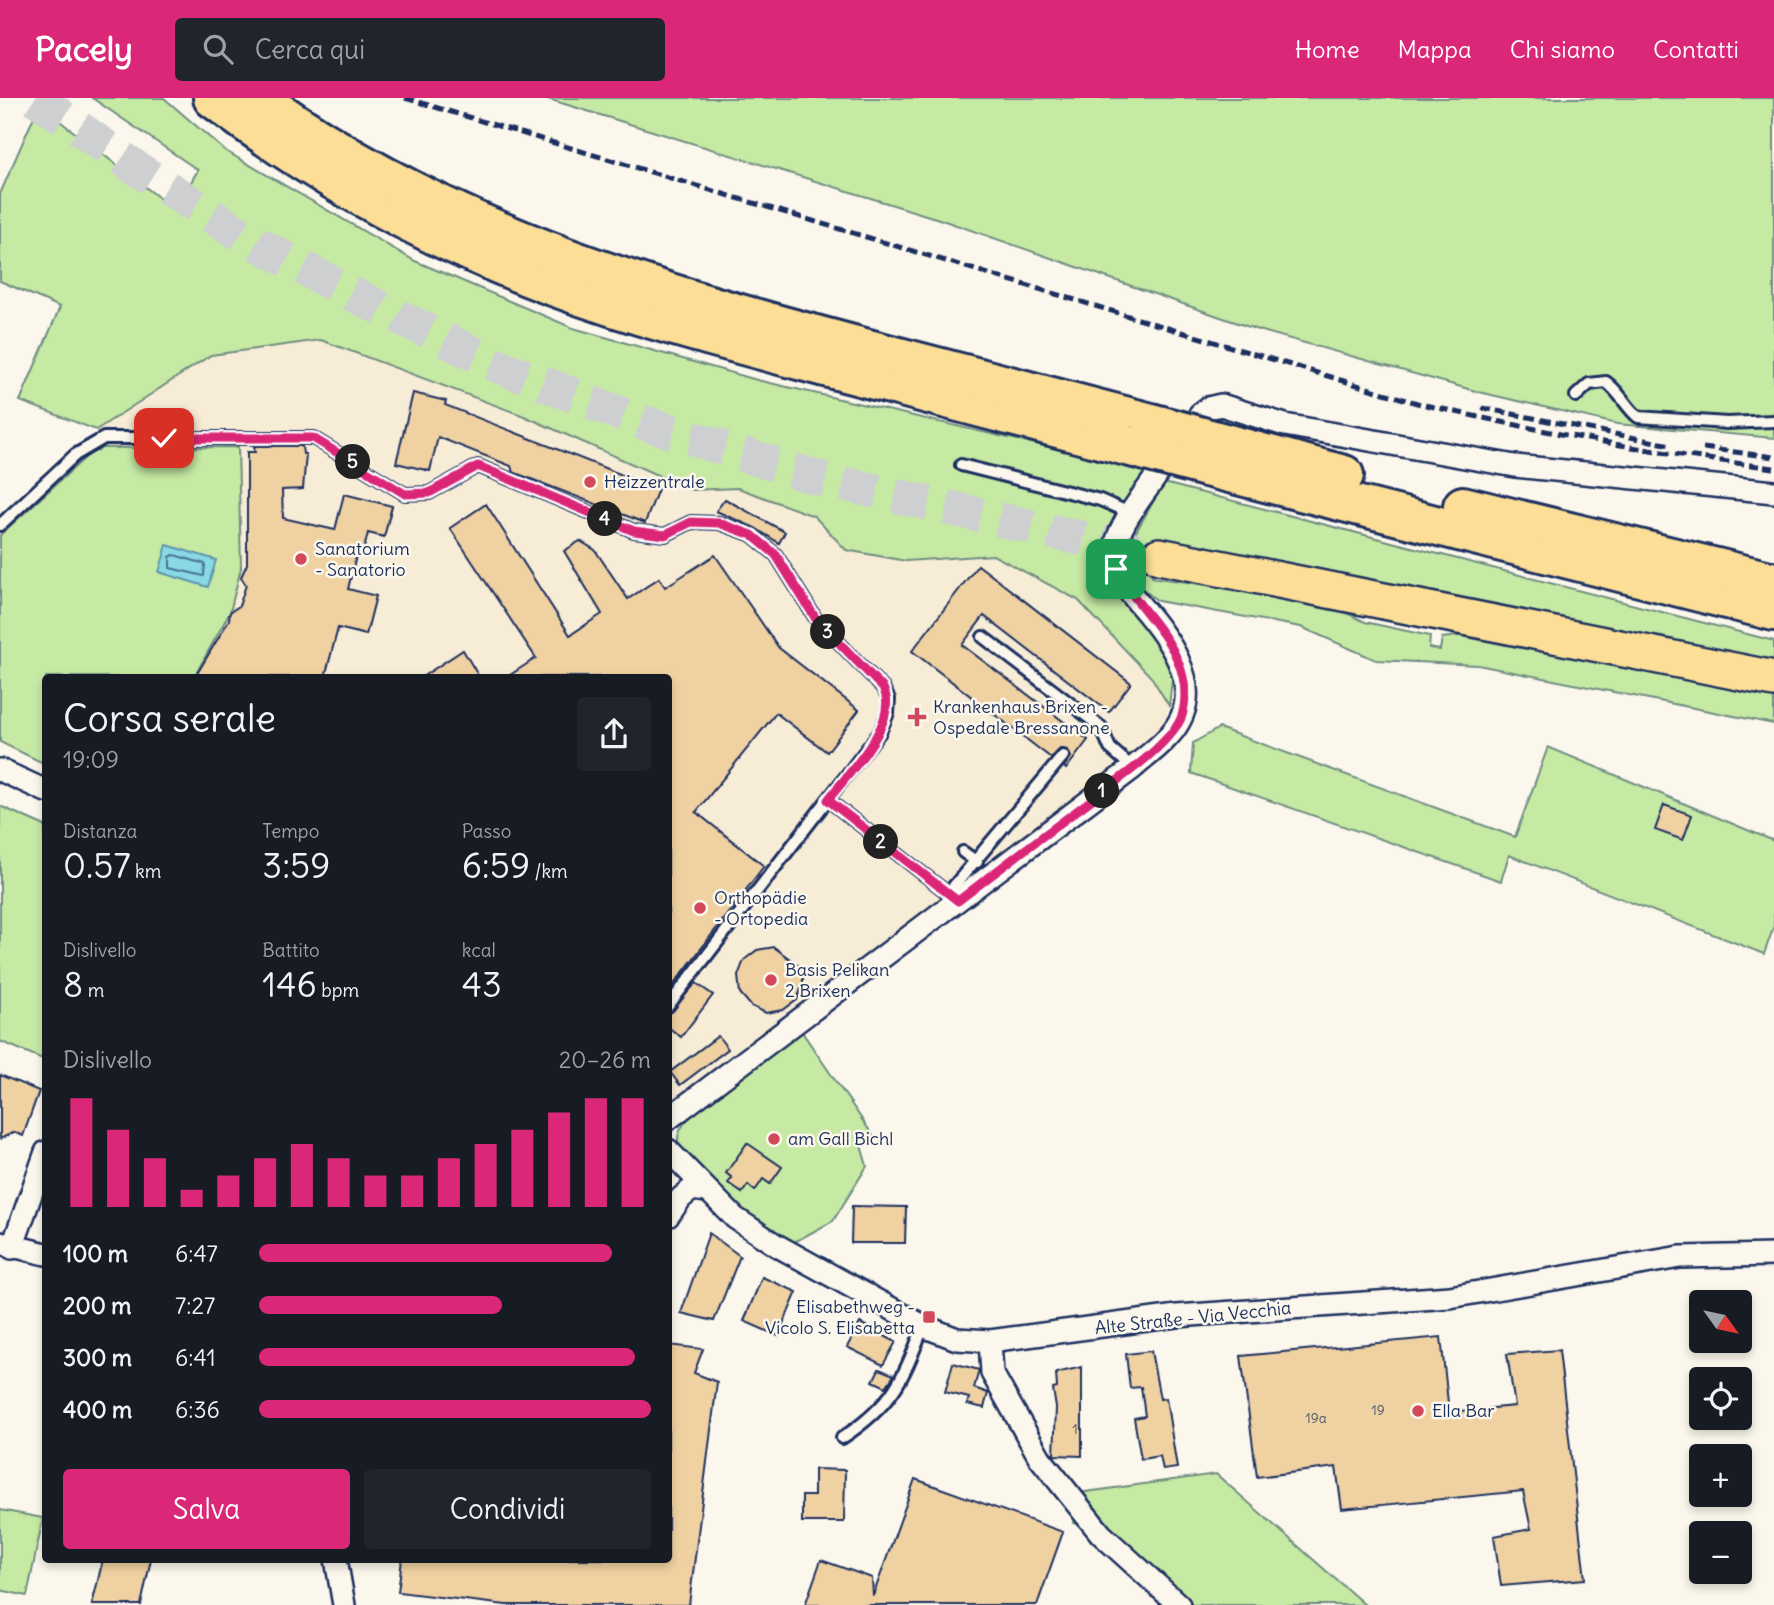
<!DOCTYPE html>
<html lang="it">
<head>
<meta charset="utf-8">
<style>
  :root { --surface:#171b24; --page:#20242c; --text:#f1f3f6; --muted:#9ea1a6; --accent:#db2777 }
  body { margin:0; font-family:Delius,sans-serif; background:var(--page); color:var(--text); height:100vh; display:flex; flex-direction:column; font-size:26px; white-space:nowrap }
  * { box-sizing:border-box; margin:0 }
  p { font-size:23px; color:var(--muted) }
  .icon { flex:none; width:38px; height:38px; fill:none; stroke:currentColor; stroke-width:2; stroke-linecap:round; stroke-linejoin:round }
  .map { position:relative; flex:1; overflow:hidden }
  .details { position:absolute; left:42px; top:576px; width:630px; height:889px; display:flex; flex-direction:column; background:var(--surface); border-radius:7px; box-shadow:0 4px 10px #0003 }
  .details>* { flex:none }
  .needle { width:46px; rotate:123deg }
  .controls { position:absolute; left:1689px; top:1192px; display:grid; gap:14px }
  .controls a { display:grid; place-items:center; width:63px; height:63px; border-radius:7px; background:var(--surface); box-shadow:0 4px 10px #0003; font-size:35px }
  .pin { position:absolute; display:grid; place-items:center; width:60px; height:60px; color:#fff; margin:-30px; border-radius:14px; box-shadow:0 4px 10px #0006 }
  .km { position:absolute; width:35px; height:35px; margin:-18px; border-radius:50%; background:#222; color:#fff; font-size:19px; line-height:35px; text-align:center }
  .round { display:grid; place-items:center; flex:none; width:74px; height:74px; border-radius:7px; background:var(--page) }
  .headline { display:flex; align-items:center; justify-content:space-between; height:119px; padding:0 21px }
  h1 { font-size:38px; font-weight:600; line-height:52px }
  .stats { display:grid; grid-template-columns:repeat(3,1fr); gap:10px; height:119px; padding:7px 21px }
  .stats div { display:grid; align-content:center }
  .stats b { font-size:35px; font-weight:600 }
  .stats small { font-size:19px; font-weight:400 }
  .stats p { font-size:19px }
  .chart { height:196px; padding:14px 21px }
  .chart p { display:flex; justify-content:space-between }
  .chart svg { width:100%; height:126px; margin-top:7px; stroke:var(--accent); stroke-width:6 }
  .action { display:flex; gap:14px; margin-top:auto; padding:14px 21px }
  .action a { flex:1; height:80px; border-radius:7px; background:var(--accent); color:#fff; font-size:28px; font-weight:600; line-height:80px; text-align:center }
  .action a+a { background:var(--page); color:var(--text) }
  ul { padding:0 21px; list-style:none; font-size:23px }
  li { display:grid; grid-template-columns:112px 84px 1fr; align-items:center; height:52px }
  li i { height:18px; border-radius:9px; background:var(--accent) }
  header { display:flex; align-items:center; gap:42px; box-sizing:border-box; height:98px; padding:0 35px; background:var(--accent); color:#fff }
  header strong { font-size:33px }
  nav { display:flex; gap:38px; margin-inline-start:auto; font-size:24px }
  .search { width:490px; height:63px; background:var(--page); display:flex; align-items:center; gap:18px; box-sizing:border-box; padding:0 24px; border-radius:7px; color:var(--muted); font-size:26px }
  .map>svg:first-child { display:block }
  .built { fill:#f7ecd6 }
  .green { fill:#c6eaa4; stroke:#708c81; stroke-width:2 }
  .water { fill:#89d9e4; stroke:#5d95ae; stroke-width:2 }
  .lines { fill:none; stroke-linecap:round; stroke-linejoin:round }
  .shore { stroke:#477394; stroke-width:2 }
  .building { fill:#efd1a2; stroke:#1b2f5e; stroke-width:2 }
  .primary-tunnel { stroke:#cecfd0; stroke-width:35; stroke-dasharray:35 18; stroke-linecap:butt }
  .lane-casing { stroke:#1b2f5e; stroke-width:16 }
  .street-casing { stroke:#1b2f5e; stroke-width:26 }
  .primary-casing { stroke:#1b2f5e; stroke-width:40 }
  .highway-casing { stroke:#1b2f5e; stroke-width:44 }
  .lane { stroke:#fbf7ec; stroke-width:10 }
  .street { stroke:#fbf7ec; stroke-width:21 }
  .primary { stroke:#fcde96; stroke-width:35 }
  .highway { stroke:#fcde96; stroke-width:38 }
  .rail { stroke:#1b2f5e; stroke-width:5; stroke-dasharray:10 5; stroke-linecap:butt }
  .highway-bridge-casing { stroke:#1b2f5e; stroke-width:44; stroke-linecap:butt }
  .highway-bridge { stroke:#fcde96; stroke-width:38 }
  .route-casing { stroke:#fff; stroke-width:14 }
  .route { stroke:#db2777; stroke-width:9 }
  .poi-dot { fill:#d1495b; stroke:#fbf7ec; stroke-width:2.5 }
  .labels { text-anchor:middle; stroke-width:5; stroke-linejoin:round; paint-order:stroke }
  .number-label { font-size:14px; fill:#50586f }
  .poi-label { font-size:18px; fill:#1b2f5e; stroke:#fbf7ec; text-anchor:start }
  .street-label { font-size:18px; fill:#1b2f5e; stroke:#fbf7ec }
</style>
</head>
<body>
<header>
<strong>Pacely</strong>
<div class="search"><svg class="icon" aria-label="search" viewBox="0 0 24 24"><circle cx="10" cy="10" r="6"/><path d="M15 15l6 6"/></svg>Cerca qui</div>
<nav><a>Home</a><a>Mappa</a><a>Chi siamo</a><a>Contatti</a></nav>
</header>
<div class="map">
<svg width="1774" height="1507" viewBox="0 0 1774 1507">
  <rect width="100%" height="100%" fill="#fbf7ec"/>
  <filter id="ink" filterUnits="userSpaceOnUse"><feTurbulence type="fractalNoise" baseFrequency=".0143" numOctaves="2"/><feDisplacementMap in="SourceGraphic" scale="14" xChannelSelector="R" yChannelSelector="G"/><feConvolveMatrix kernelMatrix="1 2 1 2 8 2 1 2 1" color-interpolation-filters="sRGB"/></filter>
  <g filter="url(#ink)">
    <!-- built -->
    <path class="built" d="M321,242L524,318L690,392L738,390L814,418L846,452L906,463L993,457L1078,502L1152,580L1169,608L1164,629L1138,655L669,1010L668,579H46L45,668L0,646V437L96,350V332L211,257Z"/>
    <!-- green -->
    <g class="green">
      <path d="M92,0H164L224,52L415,163L573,230L757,282L1148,372L1108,444L1173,573L1169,608L1152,580L1078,502L993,457L906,463L846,452L814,418L738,390L691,392L524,318L321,242L211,257L96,332L20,303L60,209L0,183V96L39,7L175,112L198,72Z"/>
      <path d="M545,0H1774V340L1617,326L1479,294L1255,231L939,121Z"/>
      <path d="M238,349L241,470L230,514L194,579H46L45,666L0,644V437L96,350Z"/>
      <path d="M1164,385L1774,543V564L1148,457L1152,479L1324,504L1365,524L1430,538L1429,550L1440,552L1442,540L1483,535L1774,593V626L1478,567L1376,562L1301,529L1158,503L1136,486L1126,468V451Z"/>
      <path d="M1219,630L1515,739L1548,649L1774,743V828L1764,856L1509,757L1501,783L1191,675L1193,645Z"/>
      <path d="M0,708L45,728V962L0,943Z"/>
      <path d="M802,934L874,1039L860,1044L867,1068L833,1123L789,1147C758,1126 686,1080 678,1043C677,1033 684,1025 690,1019Z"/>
      <path d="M1216,1376L1365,1507H1167L1084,1428L1074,1425L1079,1395Z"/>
      <path d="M0,1412L43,1420L27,1498L0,1492Z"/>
    </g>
    <!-- water -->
    <path class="water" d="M167,447L216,462L208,489L159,474Z"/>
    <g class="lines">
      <!-- shore -->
      <path class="shore" d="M174,457L205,466L204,478L170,470V459Z"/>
    </g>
    <!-- building -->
    <g class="building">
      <path d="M413,295L446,303L445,307L658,391L645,425L513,374L511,368L438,339L430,373L396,365Z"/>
      <path d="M254,348H302L303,356H306L303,391L282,392L283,420L335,432L344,396L392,408L384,439L368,435L363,455L357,454L348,491L376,498L366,537L338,530L325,579H195L229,522L230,514L239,508L246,487L241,479L247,466V354H255Z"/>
      <path d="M725,401L785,434L779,445L755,430L716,413Z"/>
      <path d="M486,406L570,537L602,516L564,453L580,443L595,452L628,501L659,480L665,489L715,457L779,550L859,612L827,654L776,615L696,714L764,768L668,894V579H507L536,560L450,430Z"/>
      <path d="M978,467L1131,585L1109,614L984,518L962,547L1088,642L1066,671L1064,669L1071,659L1067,652L1060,651L1051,660L912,553Z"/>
      <path d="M463,552L479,579H422Z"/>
      <path d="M1664,707L1692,717L1683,742L1655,732Z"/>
      <path d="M774,849L803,871V886L797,902L783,912L766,915L751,908L740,895L738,878L744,862L757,852Z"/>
      <path d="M696,885L713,897L681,939L668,929V916Z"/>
      <path d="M718,938L728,951L680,987L670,974Z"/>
      <path d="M0,977L39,993L23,1038L14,1034L0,1041Z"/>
      <path d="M747,1045L782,1069L770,1086L763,1081L755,1093L748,1087L742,1095L728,1085L732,1080L726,1075Z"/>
      <path d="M852,1108L906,1109L905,1145H851Z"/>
      <path d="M709,1135L740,1158L714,1223L681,1215Z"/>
      <path d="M762,1179L797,1194L778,1238L744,1223Z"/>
      <path d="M860,1225L896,1244L883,1267L847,1249Z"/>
      <path d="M1441,1239L1449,1314L1515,1308L1507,1256L1559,1252L1585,1481L1501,1488L1494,1438L1531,1431L1523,1393L1342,1411L1336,1369L1257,1379L1241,1258Z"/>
      <path d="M668,1247L703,1251L694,1275L717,1284L689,1507H506L398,1494L402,1461H668Z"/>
      <path d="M1151,1253L1160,1301L1166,1300L1177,1370L1163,1372L1160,1358L1141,1361L1134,1320L1145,1318L1141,1289L1130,1290L1126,1256Z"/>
      <path d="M953,1265L979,1272L974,1290L988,1295L984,1310L967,1306L969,1300L945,1294Z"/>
      <path d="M1082,1269V1358L1054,1357L1056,1310L1053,1291L1057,1290L1056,1275Z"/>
      <path d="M879,1271L894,1277L886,1289L873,1283Z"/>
      <path d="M814,1371L845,1372L844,1424H802V1398H814Z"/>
      <path d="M915,1381L1063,1434L1037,1507H805L821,1462L872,1480L873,1498Z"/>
      <path d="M103,1461H151L141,1507H92Z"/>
    </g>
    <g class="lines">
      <!-- primary-tunnel -->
      <path class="primary-tunnel" d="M35,0L136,70L243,138L348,194L501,269L642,324L814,379L1159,458"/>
      <defs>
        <g id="lane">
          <path d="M1576,298L1589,286L1606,284C1620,294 1625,308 1638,319L1727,325L1774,323"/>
          <path d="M961,367L1100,402L1132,416"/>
          <path d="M0,427L75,357L104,340H313L405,396L429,395L478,368L634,433L665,437L691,424L719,425L752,437L776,457L816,521L883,590L889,601L888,615L880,634L668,908"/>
          <path d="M983,539L1101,629L1110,650L1133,670"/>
          <path d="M828,702L958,803"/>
          <path d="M963,754L977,764"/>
          <path d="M958,803L954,788L1063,658"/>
          <path d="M842,1340C891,1308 904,1282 923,1228"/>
        </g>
        <g id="street">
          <path d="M1200,316L1208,310L1221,307L1285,327L1515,368L1774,394"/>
          <path d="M0,672L46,693"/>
          <path d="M668,1021L1133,670C1149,656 1169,642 1179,624C1202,584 1166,537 1141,508C1129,493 1114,478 1114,457C1115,430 1143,398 1157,377"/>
          <path d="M668,1052L735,1120L776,1147L923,1228L957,1241L990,1243L1177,1218L1450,1199L1680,1159L1774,1157"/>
          <path d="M668,1118L681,1100L692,1091L706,1093"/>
          <path d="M0,1145L46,1156"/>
          <path d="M12,1150L46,1054"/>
          <path d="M990,1243L992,1275L1040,1360L1101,1436L1179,1507"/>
          <path d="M336,1461L344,1507"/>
        </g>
        <path id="primary" d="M1159,458L1774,581"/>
        <g id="highway">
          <path d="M213,0C315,78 430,141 550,187C641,221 735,245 829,270C928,296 1028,322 1127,348"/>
          <path d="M259,0C438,130 642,191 853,247C952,273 1052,299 1151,325"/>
          <path d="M1221,344L1344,377"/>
          <path d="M1206,369L1774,513"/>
          <path d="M1463,408L1774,484"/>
        </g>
      </defs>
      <!-- lane casing -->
      <use href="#lane" class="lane-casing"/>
      <!-- street casing -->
      <use href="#street" class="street-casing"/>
      <!-- primary casing -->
      <use href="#primary" class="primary-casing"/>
      <!-- highway casing -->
      <use href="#highway" class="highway-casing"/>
      <!-- lane -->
      <use href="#lane" class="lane"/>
      <!-- street -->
      <use href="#street" class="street"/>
      <!-- primary -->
      <use href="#primary" class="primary"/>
      <!-- highway -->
      <use href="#highway" class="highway"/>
      <!-- rail -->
      <g class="rail">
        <path d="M405,0L1417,305C1536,333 1653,355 1774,370"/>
        <path d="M1482,310L1671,347"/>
        <path d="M1703,350L1774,359"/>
      </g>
      <defs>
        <g id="highway-bridge">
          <path d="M1151,325L1221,344"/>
          <path d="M1127,348L1206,369"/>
        </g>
      </defs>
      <!-- highway-bridge casing -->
      <use href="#highway-bridge" class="highway-bridge-casing"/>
      <!-- highway-bridge -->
      <use href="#highway-bridge" class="highway-bridge"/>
    </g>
  </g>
  <g class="lines" filter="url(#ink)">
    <defs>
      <path id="route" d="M164,340H313L405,396L429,395L478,368L634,433L665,437L691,424L719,425L752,437L776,457L816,521L883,590C901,624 848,675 828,702L958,803C1003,768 1048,734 1094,700C1123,678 1157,656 1178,626C1186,614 1186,592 1183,579C1173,535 1136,510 1116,471"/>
    </defs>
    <!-- route casing -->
    <use href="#route" class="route-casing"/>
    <!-- route -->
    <use href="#route" class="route"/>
  </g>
  <!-- markers -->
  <g class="poi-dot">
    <circle cx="590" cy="384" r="7"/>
    <circle cx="301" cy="461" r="7"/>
    <path d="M913.5 608.5h7v7h7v7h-7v7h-7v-7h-7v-7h7z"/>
    <circle cx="700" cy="810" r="7"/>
    <circle cx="771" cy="882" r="7"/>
    <circle cx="774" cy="1041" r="7"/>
    <rect x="922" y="1212" width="14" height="14" rx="3.5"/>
    <circle cx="1418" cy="1313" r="7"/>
  </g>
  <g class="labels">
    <!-- number labels -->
    <g class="number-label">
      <text x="1378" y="1317">19</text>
      <text x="1316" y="1325">19a</text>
      <text x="1075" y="1336">1</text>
    </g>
    <!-- poi labels -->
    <g class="poi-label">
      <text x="604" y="390">Heizzentrale</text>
      <text x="315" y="457">Sanatorium<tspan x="315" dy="21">- Sanatorio</tspan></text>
      <text x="933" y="615">Krankenhaus Brixen -<tspan x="933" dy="21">Ospedale Bressanone</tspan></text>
      <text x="714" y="806">Orthopädie<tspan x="714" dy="21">- Ortopedia</tspan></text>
      <text x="785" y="878">Basis Pelikan<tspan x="785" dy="21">2 Brixen</tspan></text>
      <text x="788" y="1047">am Gall Bichl</text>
      <text x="915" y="1215" text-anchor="end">Elisabethweg -<tspan x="915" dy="21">Vicolo S. Elisabetta</tspan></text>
      <text x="1432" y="1319">Ella Bar</text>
    </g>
    <!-- street labels -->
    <g class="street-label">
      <text transform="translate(1193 1220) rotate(-6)" y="6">Alte Straße - Via Vecchia</text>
    </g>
  </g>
</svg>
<div class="controls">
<a><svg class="needle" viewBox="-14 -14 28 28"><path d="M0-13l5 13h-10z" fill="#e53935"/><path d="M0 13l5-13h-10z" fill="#9ea1a6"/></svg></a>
<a><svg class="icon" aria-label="locate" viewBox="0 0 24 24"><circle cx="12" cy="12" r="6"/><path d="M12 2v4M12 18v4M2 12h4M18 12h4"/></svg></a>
<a>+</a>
<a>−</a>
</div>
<div class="pin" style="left:1116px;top:471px;background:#1e9e55"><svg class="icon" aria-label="arrive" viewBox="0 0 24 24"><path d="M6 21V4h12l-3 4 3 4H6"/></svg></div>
<div class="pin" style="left:164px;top:340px;background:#d93025"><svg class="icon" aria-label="check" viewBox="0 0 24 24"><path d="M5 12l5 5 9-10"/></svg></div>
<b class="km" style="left:1102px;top:693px">1</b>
<b class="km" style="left:881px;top:744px">2</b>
<b class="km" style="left:828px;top:534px">3</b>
<b class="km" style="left:605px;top:421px">4</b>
<b class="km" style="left:353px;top:364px">5</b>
<section class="details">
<div class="headline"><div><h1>Corsa serale</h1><p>19:09</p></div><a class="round"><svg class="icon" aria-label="share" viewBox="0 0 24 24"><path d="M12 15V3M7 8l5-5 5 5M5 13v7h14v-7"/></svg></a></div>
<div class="stats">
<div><p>Distanza</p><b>0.57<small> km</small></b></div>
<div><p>Tempo</p><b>3:59</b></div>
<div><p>Passo</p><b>6:59<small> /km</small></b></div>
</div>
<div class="stats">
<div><p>Dislivello</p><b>8<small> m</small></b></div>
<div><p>Battito</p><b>146<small> bpm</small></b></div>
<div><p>kcal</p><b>43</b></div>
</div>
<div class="chart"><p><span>Dislivello</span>20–26 m</p>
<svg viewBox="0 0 160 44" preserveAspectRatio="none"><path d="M5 44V6M15 44V17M25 44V27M35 44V38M45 44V33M55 44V27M65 44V22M75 44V27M85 44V33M95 44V33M105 44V27M115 44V22M125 44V17M135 44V11M145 44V6M155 44V6"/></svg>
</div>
<ul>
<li><b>100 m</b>6:47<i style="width:90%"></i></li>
<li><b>200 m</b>7:27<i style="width:62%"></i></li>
<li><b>300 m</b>6:41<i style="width:96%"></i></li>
<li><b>400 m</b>6:36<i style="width:100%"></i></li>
</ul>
<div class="action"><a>Salva</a><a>Condividi</a></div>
</section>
</div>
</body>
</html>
